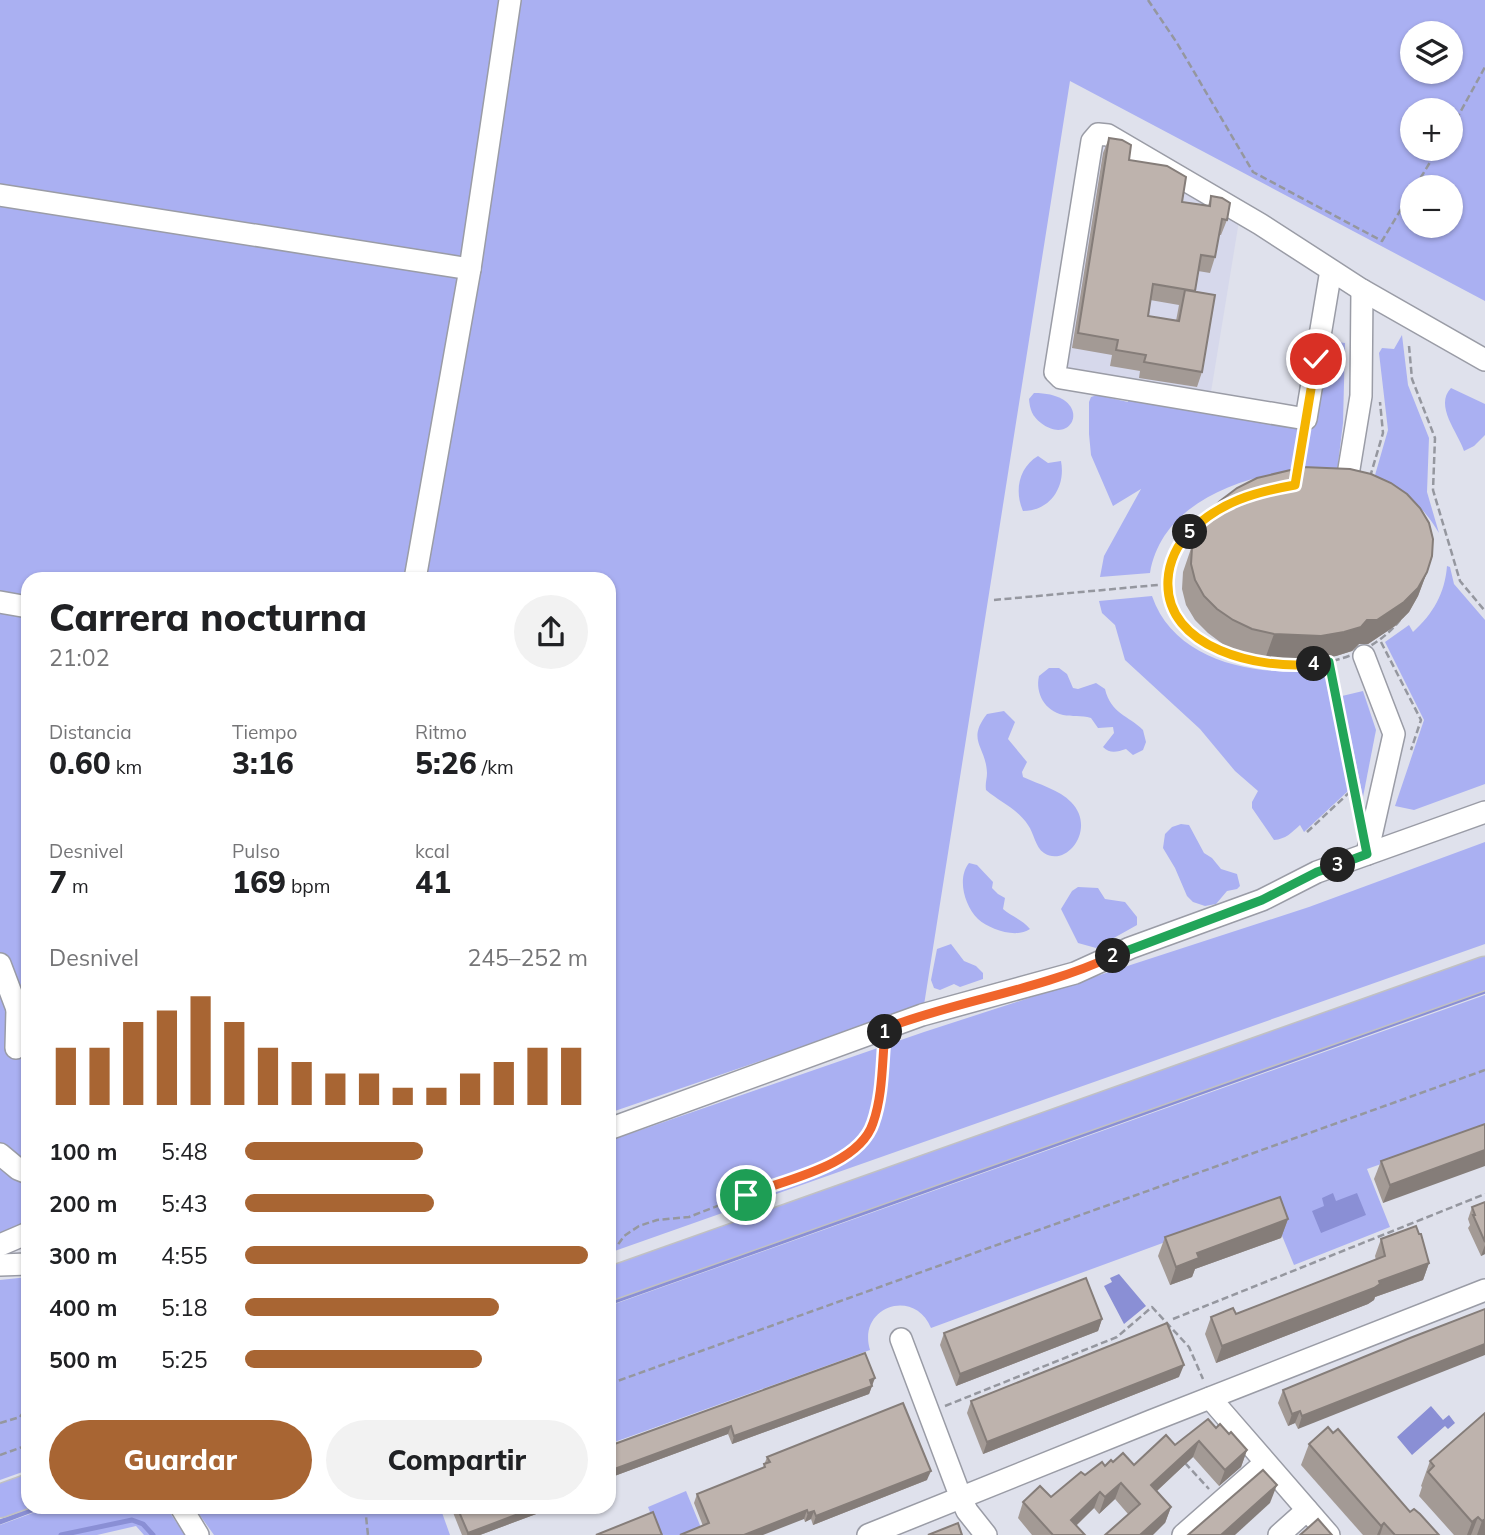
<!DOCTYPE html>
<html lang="es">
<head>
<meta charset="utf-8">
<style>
  :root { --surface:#fff; --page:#f2f2f2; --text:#202124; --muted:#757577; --accent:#a86533 }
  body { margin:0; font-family:Mulish,sans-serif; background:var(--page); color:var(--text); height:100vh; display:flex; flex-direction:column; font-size:26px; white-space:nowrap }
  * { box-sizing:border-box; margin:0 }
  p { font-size:23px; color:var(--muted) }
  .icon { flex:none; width:38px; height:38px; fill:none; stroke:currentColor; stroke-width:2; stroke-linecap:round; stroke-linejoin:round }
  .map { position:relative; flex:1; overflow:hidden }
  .panel { position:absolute; left:21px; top:572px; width:595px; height:942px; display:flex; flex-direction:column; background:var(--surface); border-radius:21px; box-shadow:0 2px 5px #0004 }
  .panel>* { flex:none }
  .tools { position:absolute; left:1400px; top:21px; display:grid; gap:14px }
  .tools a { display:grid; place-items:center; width:63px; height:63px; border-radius:50%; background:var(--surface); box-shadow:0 2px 5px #0004; font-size:35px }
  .pin { position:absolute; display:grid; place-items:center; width:60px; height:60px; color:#fff; margin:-30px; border:4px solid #fff; border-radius:50%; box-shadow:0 2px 7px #0007 }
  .km { position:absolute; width:35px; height:35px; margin:-18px; border-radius:50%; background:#222; color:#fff; font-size:19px; line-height:35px; text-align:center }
  .round { display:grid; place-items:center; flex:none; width:74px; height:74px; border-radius:37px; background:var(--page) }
  .overview { display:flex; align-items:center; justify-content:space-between; height:119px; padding:0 28px }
  h1 { font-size:38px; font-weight:800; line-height:52px }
  .metrics { display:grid; grid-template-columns:repeat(3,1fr); gap:10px; height:119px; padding:7px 28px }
  .metrics div { display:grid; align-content:center }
  .metrics b { font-size:30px; font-weight:800 }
  .metrics small { font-size:19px; font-weight:400 }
  .metrics p { font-size:19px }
  .chart { height:196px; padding:14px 28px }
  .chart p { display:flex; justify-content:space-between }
  .chart svg { width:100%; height:126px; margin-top:7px; stroke:var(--accent); stroke-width:6 }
  .cta { display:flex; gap:14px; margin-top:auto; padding:14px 28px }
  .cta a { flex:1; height:80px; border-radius:42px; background:var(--accent); color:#fff; font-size:28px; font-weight:800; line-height:80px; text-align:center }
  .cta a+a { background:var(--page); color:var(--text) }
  ul { padding:0 28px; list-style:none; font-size:23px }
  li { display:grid; grid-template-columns:112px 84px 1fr; align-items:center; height:52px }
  li i { height:18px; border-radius:9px; background:var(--accent) }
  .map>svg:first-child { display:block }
  .built { fill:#d6d8eb }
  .green { fill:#aab0f2; fill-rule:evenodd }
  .water { fill:#8a8fd5 }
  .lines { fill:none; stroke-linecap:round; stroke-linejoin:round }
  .stream { stroke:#8a8fd5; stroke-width:5 }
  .minor-casing { stroke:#9a9ca6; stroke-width:24 }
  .highway-casing { stroke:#c1c1c2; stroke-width:35 }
  .path { stroke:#95979f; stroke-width:2.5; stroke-dasharray:7 3.5; stroke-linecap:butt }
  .minor { stroke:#fff; stroke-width:21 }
  .highway { stroke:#aab0f4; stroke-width:32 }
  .wall { fill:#a39a95; fill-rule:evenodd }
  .shaded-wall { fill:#857d79 }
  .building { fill:#beb3ad; stroke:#857d79; stroke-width:2 }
  .split-1-casing { stroke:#fff; stroke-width:14 }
  .split-2-casing { stroke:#fff; stroke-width:14 }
  .split-3-casing { stroke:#fff; stroke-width:14 }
  .split-4-casing { stroke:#fff; stroke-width:14 }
  .split-5-casing { stroke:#fff; stroke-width:14 }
  .split-6-casing { stroke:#fff; stroke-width:14 }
  .split-1 { stroke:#f0652b; stroke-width:9 }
  .split-2 { stroke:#f0652b; stroke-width:9 }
  .split-3 { stroke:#22a559; stroke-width:9 }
  .split-4 { stroke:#22a559; stroke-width:9 }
  .split-5 { stroke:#f5b400; stroke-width:9 }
  .split-6 { stroke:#f5b400; stroke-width:9 }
</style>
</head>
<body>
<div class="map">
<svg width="1485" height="1535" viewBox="0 0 1485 1535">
  <rect width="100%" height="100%" fill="#dfe1ec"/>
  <!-- built -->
  <path class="built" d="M1098,137L1240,215L1210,398L1059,374Z"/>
  <!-- green -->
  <g class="green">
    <path d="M0,0H1485V301L1070,81L924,1005L609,1113V579H28V1223L0,1234ZM1412,33H1451V72H1412ZM1412,110H1451V149H1412ZM1412,187H1451V226H1412Z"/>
    <path d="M1402,335L1408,385L1429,438L1427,492L1439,533C1417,497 1409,499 1371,489L1388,430L1379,353L1382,348L1394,349Z"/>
    <path d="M1324,340L1345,343L1343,423L1337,472L1303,471Z"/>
    <path d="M1451,388L1485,404V435L1474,446L1464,451C1458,432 1434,406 1451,388Z"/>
    <path d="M1034,393C1095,393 1075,449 1041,423C1032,416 1030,410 1029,399Z"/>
    <path d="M1097,395L1128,402V395L1299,423L1291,471C1232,479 1161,507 1150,573L1100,577L1104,556L1141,489L1113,506L1091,455L1089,434V402L1091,397Z"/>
    <path d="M1038,456L1048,463L1061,461C1066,487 1050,511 1023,511C1014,491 1019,467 1038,456Z"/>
    <path d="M1447,566L1450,567L1454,584L1485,620V784L1414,810L1395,806L1424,720L1385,642L1409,625L1413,632C1433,614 1445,593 1447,566Z"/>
    <path d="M1152,596C1175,664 1262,678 1324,669L1348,791L1304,832L1300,825C1291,833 1286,839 1274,840L1252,808V802L1258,791L1235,771L1200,729L1125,660L1115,625L1102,613L1099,601Z"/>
    <path d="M1049,668H1059L1067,674L1073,688L1078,689L1096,683L1105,689C1111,714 1128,715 1143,730L1146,742L1143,750L1133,755L1126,749C1117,752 1110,754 1103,747L1114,733L1113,727L1098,728L1091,718C1081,715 1072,717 1063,715C1045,711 1035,693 1039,676Z"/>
    <path d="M1363,691L1376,730L1363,797L1342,696Z"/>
    <path d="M1004,711L1015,722L1008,739L1027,762L1022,772L1023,777C1038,784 1060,790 1071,802C1097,828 1067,868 1044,853C1035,847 1034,833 1028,825C1018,809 1000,802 986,790C985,783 987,779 987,773C986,746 966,741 987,714Z"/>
    <path d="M1181,824L1189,825L1204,853L1212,858L1221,869L1237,874L1240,886L1237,889L1227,891L1216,904L1205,906L1193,902L1187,896L1175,868L1163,848L1165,834L1172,827Z"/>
    <path d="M1485,842V944L609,1253V1141L924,1032L1309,907Z"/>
    <path d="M969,863L977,865L993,882L992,888L998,894L1005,898L1003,909C1011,916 1023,920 1030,929C1016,939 989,929 978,919C964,905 957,878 969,863Z"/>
    <path d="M1078,887L1098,888L1105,899L1125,902L1137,917V925L1096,948L1078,943L1061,909L1072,891Z"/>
    <path d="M951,944L964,961L976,966L983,973V979L960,987L954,984L940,990L934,988L931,980L937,949Z"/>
    <path d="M1485,995V1127L1367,1169L1390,1227L1294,1265L1269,1204L931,1328C914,1287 857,1307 870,1350L609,1444V1306Z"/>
    <path d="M28,1277V1470L0,1480V1280Z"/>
    <path d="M686,1491L702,1530L690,1535H659L648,1507Z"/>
    <path d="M49,1507H166L185,1535H144L136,1526L97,1535H0V1525Z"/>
    <path d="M194,1507H440L450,1535H214Z"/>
  </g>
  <!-- water -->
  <g class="water">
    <path d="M1333,1193L1336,1201L1357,1193L1366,1215L1321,1233L1312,1211L1324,1206L1322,1198Z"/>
    <path d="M1119,1274L1146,1306L1124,1324L1104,1286L1112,1282L1110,1278Z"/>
    <path d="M1431,1406L1443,1420L1449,1415L1455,1423L1448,1429L1445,1426L1412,1455L1397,1437Z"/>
  </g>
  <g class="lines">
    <!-- stream -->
    <g class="stream">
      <path d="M609,1303L1485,991"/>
      <path d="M0,1522L40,1507"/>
      <path d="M61,1535L132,1520L143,1524L153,1535"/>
    </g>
    <defs>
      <g id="minor">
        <path d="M0,195L470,269"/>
        <path d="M1331,270L1306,419L1061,378L1055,372L1092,141L1098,134L1108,135L1260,224L1362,290L1485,360"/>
        <path d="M1347,481L1361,396L1362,290"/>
        <path d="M415,579L470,269L510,0"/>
        <path d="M0,602L28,607"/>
        <path d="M1364,656L1394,734L1367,854"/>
        <path d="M0,964L17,1009L28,1022"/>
        <path d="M16,1048L17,1009"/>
        <path d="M609,1129L922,1015L1075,973L1130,948L1262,900L1317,872L1485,812"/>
        <path d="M0,1154L18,1169L28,1173"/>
        <path d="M0,1245L28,1233"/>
        <path d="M0,1265L28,1264"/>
        <path d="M901,1339L961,1498L967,1511L986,1535"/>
        <path d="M1210,1398L1329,1535"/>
        <path d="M181,1507L198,1535"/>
        <path d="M868,1535L1151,1421L1485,1290"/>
        <path d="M1183,1535L1265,1463"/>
        <path d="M1279,1535L1307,1510"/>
      </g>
      <g id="highway">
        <path d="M609,1284L1485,973"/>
        <path d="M0,1501L28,1491"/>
      </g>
    </defs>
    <!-- minor casing -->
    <use href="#minor" class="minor-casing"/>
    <!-- highway casing -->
    <use href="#highway" class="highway-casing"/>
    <!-- path -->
    <g class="path">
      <path d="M1148,0L1177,43L1253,172L1382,241L1412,191"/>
      <path d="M1451,129L1485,67"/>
      <path d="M1415,187L1438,149"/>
      <path d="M1409,346L1412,379L1435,438L1433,490L1460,581L1485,611"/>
      <path d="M1298,471L1303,436"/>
      <path d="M1370,477L1383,433L1380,402"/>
      <path d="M1295,485C1485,487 1441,690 1260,663C1185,651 1128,577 1202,520C1230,498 1262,491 1295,485Z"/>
      <path d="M994,600L1168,584"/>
      <path d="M1381,642L1421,720L1411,750"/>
      <path d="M1329,662L1357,806"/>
      <path d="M1307,832L1353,789"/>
      <path d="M609,1248L617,1246L624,1236L639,1226L657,1220L689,1217L844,1157C884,1128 879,1093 884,1048"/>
      <path d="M1173,1319L1485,1194"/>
      <path d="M609,1384L1485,1070"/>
      <path d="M945,1406L1117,1337L1152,1307L1189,1347L1203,1379"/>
      <path d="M0,1423L20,1417L28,1405"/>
      <path d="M0,1455L28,1445"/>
      <path d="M1185,1463L1209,1489"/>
      <path d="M365,1507L368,1535"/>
    </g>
    <!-- minor -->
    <use href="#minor" class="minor"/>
    <!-- highway -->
    <use href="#highway" class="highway"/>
  </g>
  <!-- wall -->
  <g class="wall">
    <path d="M1109,138L1129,160L1182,202L1208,206L1211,196L1227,220L1221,235H1219L1215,257L1210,273L1198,271L1194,292L1202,372L1197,387L1139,378L1140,371L1110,366L1112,355L1072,348L1103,153ZM1150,300L1179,305L1176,321L1148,316Z"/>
    <path d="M1197,531L1427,572L1418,596L1409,612L1395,626L1368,644H1359L1352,651L1336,656L1312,660L1265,659L1244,653L1224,645L1208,633L1195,620L1186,605L1182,589L1183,572Z"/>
    <path d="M1485,1124L1383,1203L1374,1179L1381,1161Z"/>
    <path d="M1485,1202V1254L1481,1256L1468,1228L1470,1225L1468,1219L1472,1207Z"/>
    <path d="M1288,1219L1281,1238L1195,1269L1192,1277L1170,1285L1158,1256L1165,1237Z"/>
    <path d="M1381,1239L1429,1263L1423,1280L1375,1297L1374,1300L1368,1304L1216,1363L1205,1334L1211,1317L1236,1314L1376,1260L1375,1256Z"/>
    <path d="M1102,1319L1098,1331L956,1386L940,1345L944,1333Z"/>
    <path d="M1410,1338L1298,1429L1295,1423L1288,1426L1278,1403L1283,1390Z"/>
    <path d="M1179,1377L983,1454L967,1413L971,1401Z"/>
    <path d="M872,1386L869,1394L732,1444L728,1434L609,1478V1446Z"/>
    <path d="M1485,1413V1535H1454L1419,1496L1422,1487L1421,1486L1430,1461Z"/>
    <path d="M1229,1434L1247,1450L1241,1467L1219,1486L1193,1457L1157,1491L1171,1507L1165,1523L1128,1514L1115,1499L1099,1514L1094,1508L1076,1526L1085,1535H1032L1018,1518L1023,1502L1051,1497L1085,1475L1113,1462L1134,1465L1175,1445Z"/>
    <path d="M1309,1444L1410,1512L1439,1535H1363L1301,1465Z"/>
    <path d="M767,1457L927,1480L813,1525L811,1519L805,1522L804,1519L703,1526L694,1503L697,1494L763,1468Z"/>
    <path d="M453,1507H555L480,1535H462L452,1510Z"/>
  </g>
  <!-- shaded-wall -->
  <g class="shaded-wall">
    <path d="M1427,572L1418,596L1409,612L1395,626L1368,644H1359L1352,651L1336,656L1312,660L1265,659L1274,634L1367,620Z"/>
    <path d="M1485,1150V1166L1383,1203L1390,1185Z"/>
    <path d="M1288,1219L1281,1238L1195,1269L1192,1277L1170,1285L1176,1267L1197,1253Z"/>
    <path d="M1485,1245V1254L1481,1256Z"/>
    <path d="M1429,1263L1423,1280L1375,1297L1374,1300L1368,1304L1216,1363L1222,1346L1379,1281Z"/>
    <path d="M1102,1319L1098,1331L956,1386L960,1374Z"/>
    <path d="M1485,1344V1355L1298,1429L1302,1416Z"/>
    <path d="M1184,1365L1179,1377L983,1454L987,1442Z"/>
    <path d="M875,1378L869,1394L732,1444L734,1436Z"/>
    <path d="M1300,1411L1295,1423L1288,1426L1292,1414Z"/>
    <path d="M731,1426L728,1434L609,1478V1471Z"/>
    <path d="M1199,1441L1193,1457L1146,1501L1151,1485Z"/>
    <path d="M1247,1450L1241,1467L1219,1486L1225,1470Z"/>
    <path d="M931,1471L927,1480L813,1525L816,1516Z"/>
    <path d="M1121,1483L1115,1499L1099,1514L1105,1497Z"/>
    <path d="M1277,1485L1270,1503L1235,1535H1221Z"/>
    <path d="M1100,1492L1094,1508L1066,1535L1071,1520Z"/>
    <path d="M537,1507H555L480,1535H467L468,1533Z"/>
    <path d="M1171,1507L1165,1523L1153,1535H1140Z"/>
    <path d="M807,1510L804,1519L763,1535H744Z"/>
    <path d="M814,1511L811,1519L805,1522L808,1513Z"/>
    <path d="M1478,1517L1471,1535H1467L1472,1522Z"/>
    <path d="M1485,1519V1535H1477L1482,1521Z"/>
    <path d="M1384,1523L1380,1535H1377L1381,1526Z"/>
  </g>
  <!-- building -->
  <g class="building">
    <path d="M1109,138L1122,140L1131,145L1129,160L1167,166L1186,177L1182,202L1210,206L1211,196L1222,198L1230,203L1227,220L1222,219L1215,257L1201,255L1195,291L1153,284L1148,316L1179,321L1185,290L1215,295L1202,372L1144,362L1146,355L1116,350L1118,340L1078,333Z"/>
    <path d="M1303,467L1350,469L1371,474L1391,483L1407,494L1420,508L1429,523L1433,539L1432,556L1427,572L1418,588L1404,602L1377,620H1367L1361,627L1344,632L1321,636L1274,634L1252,629L1233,620L1217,609L1204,596L1195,580L1191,564L1192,548L1197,531L1206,515L1220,501L1237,488L1257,478Z"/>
    <path d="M1485,1124V1150L1390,1185L1381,1161Z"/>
    <path d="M1280,1197L1288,1219L1197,1253L1199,1258L1176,1267L1165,1237Z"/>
    <path d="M1485,1202V1242L1473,1215H1475L1472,1207Z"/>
    <path d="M1416,1226L1419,1234H1421L1429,1263L1379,1281L1380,1284L1374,1288L1222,1346L1211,1317L1233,1308L1236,1314L1385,1256L1381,1239Z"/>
    <path d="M1086,1278L1102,1319L960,1374L944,1333Z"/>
    <path d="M1485,1309V1344L1302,1416L1300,1411L1292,1414L1283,1390L1410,1338Z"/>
    <path d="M1167,1323L1184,1365L987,1442L971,1401Z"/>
    <path d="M865,1353L875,1378L870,1380L872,1386L734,1436L731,1426L609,1471V1446Z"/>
    <path d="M903,1403L931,1471L816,1516L814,1511L808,1513L807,1510L744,1535H680L709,1523L697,1494L765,1467L764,1464L770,1462L767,1457Z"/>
    <path d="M1485,1413V1519L1482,1521L1478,1517L1472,1522L1428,1472L1434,1466L1430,1461Z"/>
    <path d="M1208,1419L1216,1428L1220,1424L1229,1434L1231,1432L1247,1450L1225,1470L1199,1441L1151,1485L1171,1507L1140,1535H1105L1140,1504L1121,1483L1105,1497L1100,1492L1071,1520L1085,1535H1053L1023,1502L1040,1486L1051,1497L1081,1472L1085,1475L1102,1462L1105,1466L1111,1460L1113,1462L1123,1453L1134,1465L1166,1435L1175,1445Z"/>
    <path d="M1328,1427L1333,1433L1338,1429L1410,1512L1414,1509L1420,1514L1439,1535H1395L1384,1523L1381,1526L1309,1444Z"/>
    <path d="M1263,1470L1277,1485L1221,1535H1188Z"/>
    <path d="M457,1507H537L468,1533Z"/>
    <path d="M653,1512L662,1535H596Z"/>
    <path d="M1318,1519L1332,1535H1300Z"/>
    <path d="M958,1523L962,1535H928Z"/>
  </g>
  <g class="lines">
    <defs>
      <path id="split-1" d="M746,1195C784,1180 859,1166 873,1123C883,1095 882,1062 885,1032"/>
      <path id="split-2" d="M885,1032L886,1028C960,1000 1040,990 1113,956"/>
      <path id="split-3" d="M1113,956L1262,900L1317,872L1338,865"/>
      <path id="split-4" d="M1314,664L1329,662L1367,854L1338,865"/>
      <path id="split-5" d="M1190,532C1177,544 1169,562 1168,580C1164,649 1261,670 1314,664"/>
      <path id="split-6" d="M1190,532C1219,502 1255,492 1295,485L1316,359"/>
    </defs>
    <!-- split-1 casing -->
    <use href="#split-1" class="split-1-casing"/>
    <!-- split-2 casing -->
    <use href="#split-2" class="split-2-casing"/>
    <!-- split-3 casing -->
    <use href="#split-3" class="split-3-casing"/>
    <!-- split-4 casing -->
    <use href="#split-4" class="split-4-casing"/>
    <!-- split-5 casing -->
    <use href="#split-5" class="split-5-casing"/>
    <!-- split-6 casing -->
    <use href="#split-6" class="split-6-casing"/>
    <!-- split-1 -->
    <use href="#split-1" class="split-1"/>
    <!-- split-2 -->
    <use href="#split-2" class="split-2"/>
    <!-- split-3 -->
    <use href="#split-3" class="split-3"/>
    <!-- split-4 -->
    <use href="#split-4" class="split-4"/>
    <!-- split-5 -->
    <use href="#split-5" class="split-5"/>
    <!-- split-6 -->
    <use href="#split-6" class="split-6"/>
  </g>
</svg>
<div class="tools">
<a><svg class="icon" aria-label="layers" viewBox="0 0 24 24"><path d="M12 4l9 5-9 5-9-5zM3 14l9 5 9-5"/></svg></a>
<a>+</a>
<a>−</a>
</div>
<div class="pin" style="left:746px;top:1195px;background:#1e9e55"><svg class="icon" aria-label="arrive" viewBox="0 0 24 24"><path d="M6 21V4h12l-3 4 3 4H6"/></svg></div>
<div class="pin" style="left:1316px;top:359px;background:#d93025"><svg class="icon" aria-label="check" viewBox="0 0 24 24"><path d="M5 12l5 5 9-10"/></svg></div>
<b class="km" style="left:885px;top:1032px">1</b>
<b class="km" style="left:1113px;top:956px">2</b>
<b class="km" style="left:1338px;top:865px">3</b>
<b class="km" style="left:1314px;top:664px">4</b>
<b class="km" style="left:1190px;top:532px">5</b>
<section class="panel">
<div class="overview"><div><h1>Carrera nocturna</h1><p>21:02</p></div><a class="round"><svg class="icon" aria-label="share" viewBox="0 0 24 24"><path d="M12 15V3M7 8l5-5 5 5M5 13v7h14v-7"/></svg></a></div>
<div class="metrics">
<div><p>Distancia</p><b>0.60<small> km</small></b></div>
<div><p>Tiempo</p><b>3:16</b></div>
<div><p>Ritmo</p><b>5:26<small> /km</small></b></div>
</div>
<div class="metrics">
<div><p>Desnivel</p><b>7<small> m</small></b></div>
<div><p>Pulso</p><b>169<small> bpm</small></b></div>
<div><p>kcal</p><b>41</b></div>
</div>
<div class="chart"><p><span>Desnivel</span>245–252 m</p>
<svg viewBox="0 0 160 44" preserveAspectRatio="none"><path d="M5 44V24M15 44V24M25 44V15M35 44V11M45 44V6M55 44V15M65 44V24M75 44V29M85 44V33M95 44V33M105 44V38M115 44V38M125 44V33M135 44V29M145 44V24M155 44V24"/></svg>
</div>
<ul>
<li><b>100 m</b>5:48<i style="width:52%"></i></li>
<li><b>200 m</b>5:43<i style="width:55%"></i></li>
<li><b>300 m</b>4:55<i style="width:100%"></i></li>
<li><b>400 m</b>5:18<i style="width:74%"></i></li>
<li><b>500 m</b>5:25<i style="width:69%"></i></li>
</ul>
<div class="cta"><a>Guardar</a><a>Compartir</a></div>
</section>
</div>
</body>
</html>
